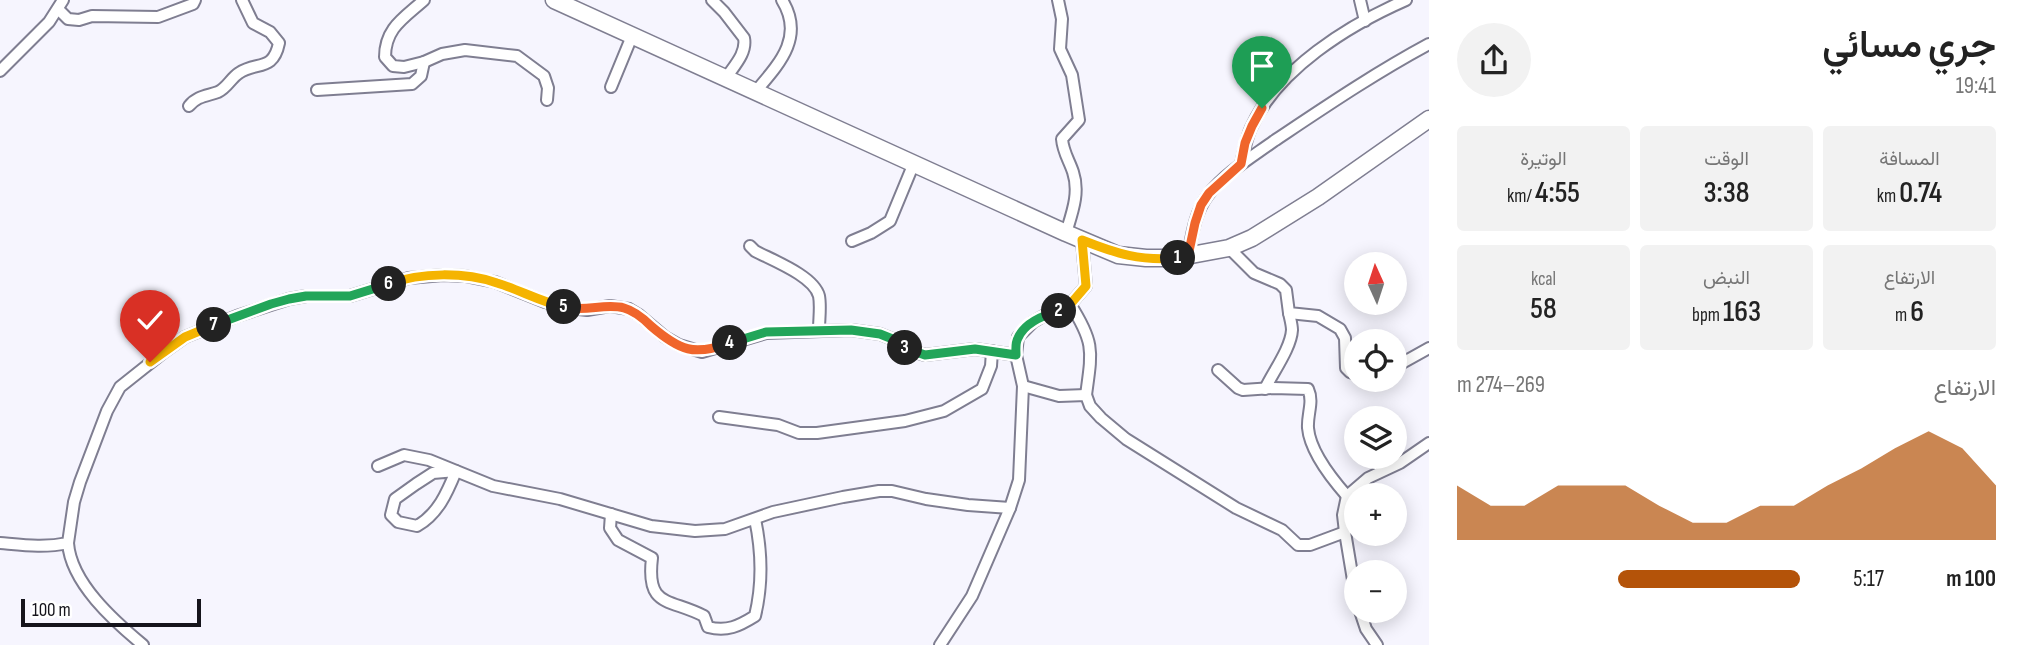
<!DOCTYPE html>
<html lang="ar">
<head>
<meta charset="utf-8">
<style>
  :root { --surface:#fff; --page:#f2f2f2; --text:#222; --muted:#767676; --accent:#b45309 }
  body { margin:0; font-family:"Sofia Sans Condensed",Vazirmatn,sans-serif; background:var(--page); color:var(--text); direction:rtl; height:100vh; display:flex; flex-direction:column; font-size:26px; white-space:nowrap }
  * { box-sizing:border-box; margin:0 }
  p { font-size:23px; color:var(--muted) }
  .icon { flex:none; width:38px; height:38px; fill:none; stroke:currentColor; stroke-width:2; stroke-linecap:round; stroke-linejoin:round }
  .map { position:relative; flex:1; overflow:hidden; direction:ltr }
  .details { display:flex; flex-direction:column; background:var(--surface); width:595px }
  .details>* { flex:none }
  .needle { width:46px; rotate:357deg }
  .buttons { position:absolute; left:1344px; top:252px; display:grid; gap:14px }
  .buttons a { display:grid; place-items:center; width:63px; height:63px; border-radius:50%; background:var(--surface); box-shadow:0 4px 18px #0003; font-size:35px }
  .scale { position:absolute; left:21px; bottom:18px; width:180px; box-sizing:border-box; padding-left:7px; border:4px solid #15141b; border-top:0; font-size:19px; line-height:24px; white-space:nowrap; color:#15141b; -webkit-text-stroke:5px #fff; paint-order:stroke }
  .pin { position:absolute; display:grid; place-items:center; width:60px; height:60px; color:#fff; margin:-72px -30px; border-radius:50% 50% 50% 0; rotate:-45deg; box-shadow:0 0 7px #0007 }
  .pin .icon { rotate:45deg }
  .km { position:absolute; width:35px; height:35px; margin:-18px; border-radius:50%; background:#222; color:#fff; font-size:19px; line-height:35px; text-align:center }
  .round { display:grid; place-items:center; flex:none; width:74px; height:74px; border-radius:37px; background:var(--page) }
  .headline { display:flex; align-items:center; justify-content:space-between; height:119px; padding:0 28px }
  h1 { font-size:38px; font-weight:600; line-height:52px }
  .figures { display:grid; grid-template-columns:repeat(3,1fr); gap:10px; height:119px; padding:7px 28px }
  .figures div { display:grid; align-content:center; border-radius:7px; background:var(--page); text-align:center }
  .figures b { font-size:30px; font-weight:600 }
  .figures small { font-size:19px; font-weight:400 }
  .figures p { font-size:19px }
  .chart { height:196px; padding:14px 28px }
  .chart p { display:flex; justify-content:space-between }
  .chart svg { width:100%; height:126px; margin-top:7px; fill:var(--accent); opacity:.7 }
  ul { padding:0 28px; list-style:none; font-size:23px }
  li { display:grid; grid-template-columns:112px 84px 1fr; align-items:center; height:52px }
  li i { height:18px; border-radius:9px; background:var(--accent) }
  main { display:flex; flex:1; min-height:0 }
  .map>svg:first-child { display:block }
  .lines { fill:none; stroke-linecap:round; stroke-linejoin:round }
  .street-casing { stroke:#7f7e91; stroke-width:14 }
  .secondary-casing { stroke:#7f7e91; stroke-width:19 }
  .street { stroke:#fff; stroke-width:10 }
  .secondary { stroke:#fff; stroke-width:16 }
  .split-1-casing { stroke:#fff; stroke-width:14 }
  .split-2-casing { stroke:#fff; stroke-width:14 }
  .split-3-casing { stroke:#fff; stroke-width:14 }
  .split-4-casing { stroke:#fff; stroke-width:14 }
  .split-5-casing { stroke:#fff; stroke-width:14 }
  .split-6-casing { stroke:#fff; stroke-width:14 }
  .split-7-casing { stroke:#fff; stroke-width:14 }
  .split-8-casing { stroke:#fff; stroke-width:14 }
  .split-1 { stroke:#f0652b; stroke-width:9 }
  .split-2 { stroke:#f5b400; stroke-width:9 }
  .split-3 { stroke:#22a559; stroke-width:9 }
  .split-4 { stroke:#22a559; stroke-width:9 }
  .split-5 { stroke:#f0652b; stroke-width:9 }
  .split-6 { stroke:#f5b400; stroke-width:9 }
  .split-7 { stroke:#22a559; stroke-width:9 }
  .split-8 { stroke:#f5b400; stroke-width:9 }
</style>
</head>
<body>
<main>
<section class="details">
<div class="headline"><div><h1>جري مسائي</h1><p>19:41</p></div><a class="round"><svg class="icon" aria-label="share" viewBox="0 0 24 24"><path d="M12 15V3M7 8l5-5 5 5M5 13v7h14v-7"/></svg></a></div>
<div class="figures">
<div><p>المسافة</p><b>0.74<small> km</small></b></div>
<div><p>الوقت</p><b>3:38</b></div>
<div><p>الوتيرة</p><b>4:55<small> /km</small></b></div>
</div>
<div class="figures">
<div><p>الارتفاع</p><b>6<small> m</small></b></div>
<div><p>النبض</p><b>163<small> bpm</small></b></div>
<div><p>kcal</p><b>58</b></div>
</div>
<div class="chart"><p><span>الارتفاع</span>269–274 m</p>
<svg viewBox="0 0 160 44" preserveAspectRatio="none"><path d="M0 44V25L10 32L20 32L30 25L40 25L50 25L60 32L70 38L80 38L90 32L100 32L110 25L120 19L130 12L140 6L150 12L160 25V44z"/></svg>
</div>
<ul>
<li><b>100 m</b>5:17<i style="width:53%"></i></li>
</ul>
</section>
<div class="map">
<svg width="1429" height="645" viewBox="0 0 1429 645">
  <rect width="100%" height="100%" fill="#f6f5fe"/>
  <g class="lines">
    <defs>
      <g id="street">
        <path d="M424,0C404,18 385,28 385,57L393,66L404,67L424,62L442,54L465,50L517,56L544,76L548,88L547,100"/>
        <path d="M712,0L724,12L744,38C747,53 734,66 726,78"/>
        <path d="M1058,0L1062,19L1060,49L1072,75L1079,120L1062,139C1063,152 1069,160 1073,172C1080,193 1072,213 1066,233"/>
        <path d="M1360,0L1365,21"/>
        <path d="M58,9L68,19L79,20L92,16L158,17L193,4L195,0"/>
        <path d="M0,71L49,22L63,0"/>
        <path d="M611,87L632,36"/>
        <path d="M317,90L412,84L421,76L424,62"/>
        <path d="M756,91C779,64 805,37 782,0"/>
        <path d="M189,106C197,96 207,96 218,92C227,88 231,78 239,73C257,61 273,72 279,43L270,32L253,23L242,0"/>
        <path d="M1241,164C1244,151 1246,139 1251,128C1277,69 1349,25 1406,0"/>
        <path d="M852,241L871,233L890,221L914,163"/>
        <path d="M750,246L755,251C772,260 814,276 819,296C821,306 819,319 819,330"/>
        <path d="M1229,248L1254,273L1280,284L1286,290L1289,313L1318,316L1340,329L1345,338L1346,368L1350,372L1356,374"/>
        <path d="M1188,256C1192,235 1195,212 1208,195C1225,173 1252,157 1274,141C1325,107 1375,73 1429,44"/>
        <path d="M1070,304C1095,343 1092,351 1086,395"/>
        <path d="M1395,367L1429,348"/>
        <path d="M1218,370L1238,388L1243,390L1273,388L1308,389C1314,402 1307,414 1308,428C1310,451 1332,479 1347,496"/>
        <path d="M1023,386L1059,396L1086,395L1090,406L1101,418L1126,439L1236,508L1282,530L1298,545H1310L1345,532"/>
        <path d="M1265,389C1273,372 1291,348 1292,330C1292,325 1290,318 1289,313"/>
        <path d="M719,417L778,425L799,433H817L905,421L944,411L982,389L991,366L992,351"/>
        <path d="M378,466L404,455L429,460L493,486L560,499L651,526L695,531L725,529L773,512L843,497L879,491H892L926,499L968,505L1010,508"/>
        <path d="M456,471C447,493 438,514 417,526L398,522L391,515L395,499L416,484L433,473Z"/>
        <path d="M611,514L610,528L618,540L652,558C646,608 669,598 704,616L708,627C727,632 739,626 755,616C763,583 762,552 755,519"/>
        <path d="M0,543C23,545 44,548 68,543L74,502L80,482L107,411L120,387L164,352L185,337L237,316L289,299L306,296H350L409,278L443,275L465,276L495,282L545,302L570,308L587,310L610,306L629,309L639,315L665,337L679,345L702,352L766,333L851,330L880,334L900,342L906,349L925,355L975,349L1016,355"/>
        <path d="M68,543C71,583 114,621 143,645"/>
        <path d="M1356,598L1345,532L1343,515L1347,496L1368,478L1400,463L1429,443"/>
        <path d="M1360,611L1366,629L1377,645"/>
        <path d="M940,645L972,596L1010,508L1019,480L1023,386L1016,355L1018,337L1033,322L1045,315L1067,308L1086,286L1082,241"/>
      </g>
      <path id="secondary" d="M554,0L1066,233L1118,255L1146,258H1175L1229,248L1252,238L1318,197L1429,119"/>
    </defs>
    <!-- street casing -->
    <use href="#street" class="street-casing"/>
    <!-- secondary casing -->
    <use href="#secondary" class="secondary-casing"/>
    <!-- street -->
    <use href="#street" class="street"/>
    <!-- secondary -->
    <use href="#secondary" class="secondary"/>
  </g>
  <g class="lines">
    <defs>
      <path id="split-1" d="M1178,258L1188,256L1195,223L1201,205L1209,193L1241,164L1245,143L1252,126L1262,108"/>
      <path id="split-2" d="M1059,311L1067,308L1086,286L1082,240C1117,254 1140,261 1178,258"/>
      <path id="split-3" d="M905,348L925,355L975,349L1016,355C1016,350 1015,343 1018,338C1025,322 1044,315 1059,311"/>
      <path id="split-4" d="M730,343L766,332L851,330L880,334L900,342L905,348"/>
      <path id="split-5" d="M564,307C585,312 606,303 624,308C635,311 643,318 651,326C680,351 694,356 730,343"/>
      <path id="split-6" d="M389,284C421,272 465,272 497,283C520,290 541,302 564,307"/>
      <path id="split-7" d="M214,325L271,304L289,299L306,296H350L389,284"/>
      <path id="split-8" d="M150,362L185,337L214,325"/>
    </defs>
    <!-- split-1 casing -->
    <use href="#split-1" class="split-1-casing"/>
    <!-- split-2 casing -->
    <use href="#split-2" class="split-2-casing"/>
    <!-- split-3 casing -->
    <use href="#split-3" class="split-3-casing"/>
    <!-- split-4 casing -->
    <use href="#split-4" class="split-4-casing"/>
    <!-- split-5 casing -->
    <use href="#split-5" class="split-5-casing"/>
    <!-- split-6 casing -->
    <use href="#split-6" class="split-6-casing"/>
    <!-- split-7 casing -->
    <use href="#split-7" class="split-7-casing"/>
    <!-- split-8 casing -->
    <use href="#split-8" class="split-8-casing"/>
    <!-- split-1 -->
    <use href="#split-1" class="split-1"/>
    <!-- split-2 -->
    <use href="#split-2" class="split-2"/>
    <!-- split-3 -->
    <use href="#split-3" class="split-3"/>
    <!-- split-4 -->
    <use href="#split-4" class="split-4"/>
    <!-- split-5 -->
    <use href="#split-5" class="split-5"/>
    <!-- split-6 -->
    <use href="#split-6" class="split-6"/>
    <!-- split-7 -->
    <use href="#split-7" class="split-7"/>
    <!-- split-8 -->
    <use href="#split-8" class="split-8"/>
  </g>
</svg>
<div class="buttons">
<a><svg class="needle" viewBox="-14 -14 28 28"><path d="M0-13l5 13h-10z" fill="#e53935"/><path d="M0 13l5-13h-10z" fill="#767676"/></svg></a>
<a><svg class="icon" aria-label="locate" viewBox="0 0 24 24"><circle cx="12" cy="12" r="6"/><path d="M12 2v4M12 18v4M2 12h4M18 12h4"/></svg></a>
<a><svg class="icon" aria-label="layers" viewBox="0 0 24 24"><path d="M12 4l9 5-9 5-9-5zM3 14l9 5 9-5"/></svg></a>
<a>+</a>
<a>−</a>
</div>
<div class="scale">100 m</div>
<div class="pin" style="left:1262px;top:108px;background:#1e9e55"><svg class="icon" aria-label="arrive" viewBox="0 0 24 24"><path d="M6 21V4h12l-3 4 3 4H6"/></svg></div>
<div class="pin" style="left:150px;top:362px;background:#d93025"><svg class="icon" aria-label="check" viewBox="0 0 24 24"><path d="M5 12l5 5 9-10"/></svg></div>
<b class="km" style="left:1178px;top:258px">1</b>
<b class="km" style="left:1059px;top:311px">2</b>
<b class="km" style="left:905px;top:348px">3</b>
<b class="km" style="left:730px;top:343px">4</b>
<b class="km" style="left:564px;top:307px">5</b>
<b class="km" style="left:389px;top:284px">6</b>
<b class="km" style="left:214px;top:325px">7</b>
</div>
</main>
</body>
</html>
